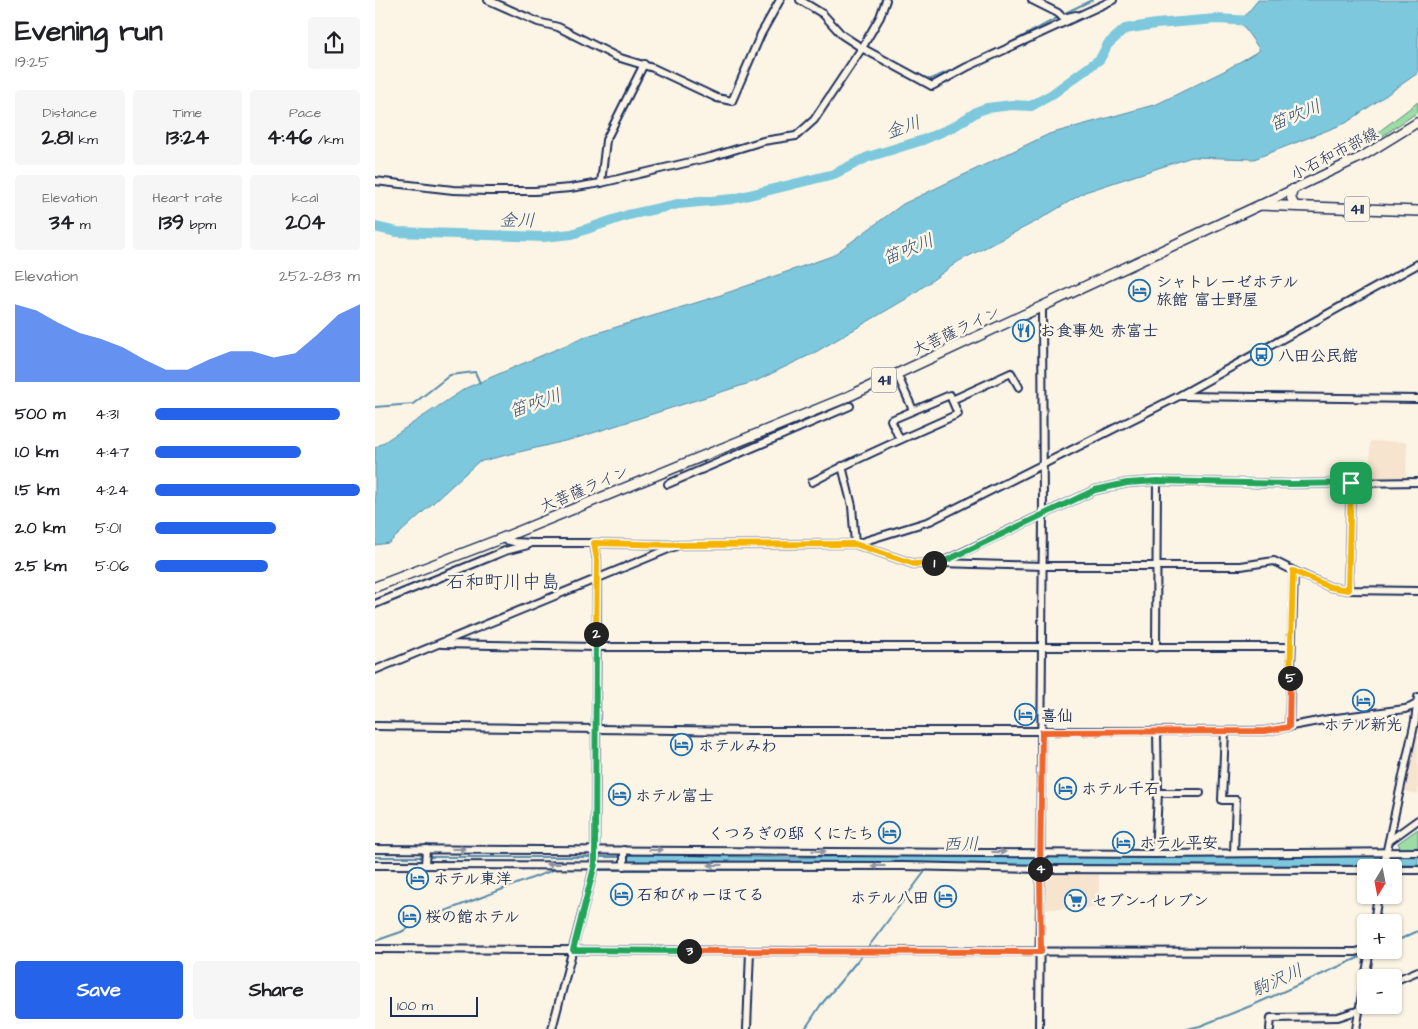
<!DOCTYPE html>
<html lang="en">
<head>
<meta charset="utf-8">
<style>
  :root { --surface:#fff; --page:#f6f6f6; --text:#202124; --muted:#757577; --accent:#2563eb }
  body { margin:0; font-family:"Architects Daughter","Klee One",sans-serif; background:var(--page); color:var(--text); height:100vh; display:flex; flex-direction:column; font-size:19px; white-space:nowrap }
  * { box-sizing:border-box; margin:0 }
  p { font-size:16px; color:var(--muted) }
  .icon { flex:none; width:28px; height:28px; fill:none; stroke:currentColor; stroke-width:2; stroke-linecap:round; stroke-linejoin:round }
  .map { position:relative; flex:1; overflow:hidden }
  .side { display:flex; flex-direction:column; background:var(--surface); width:375px }
  .side>* { flex:none }
  .needle { width:32px; rotate:190deg }
  .fabs { position:absolute; left:982px; top:859px; display:grid; gap:10px }
  .fabs a { display:grid; place-items:center; width:45px; height:45px; border-radius:5px; background:var(--surface); box-shadow:0 1px 4px #0004; font-size:25px }
  .scale { position:absolute; left:15px; bottom:12px; width:88px; box-sizing:border-box; padding-left:5px; border:2px solid #1b2f5e; border-top:0; font-size:14px; line-height:18px; white-space:nowrap; color:#1b2f5e; -webkit-text-stroke:4px #fcf5e5; paint-order:stroke }
  .pin { position:absolute; display:grid; place-items:center; width:42px; height:42px; color:#fff; margin:-21px; border-radius:10px; box-shadow:0 2px 8px #0006 }
  .km { position:absolute; width:25px; height:25px; margin:-12px; border-radius:50%; background:#222; color:#fff; font-size:14px; line-height:25px; text-align:center }
  .round { display:grid; place-items:center; flex:none; width:52px; height:52px; border-radius:5px; background:var(--page) }
  .summary { display:flex; align-items:center; justify-content:space-between; height:85px; padding:0 15px }
  h1 { font-size:28px; font-weight:700; line-height:38px }
  .metrics { display:grid; grid-template-columns:repeat(3,1fr); gap:8px; height:85px; padding:5px 15px }
  .metrics div { display:grid; align-content:center; border-radius:5px; background:var(--page); text-align:center }
  .metrics b { font-size:21px; font-weight:700 }
  .metrics small { font-size:14px; font-weight:400 }
  .metrics p { font-size:14px }
  .chart { height:140px; padding:10px 15px }
  .chart p { display:flex; justify-content:space-between }
  .chart svg { width:100%; height:90px; margin-top:5px; fill:var(--accent); opacity:.7 }
  .primary-button { display:flex; gap:10px; margin-top:auto; padding:10px 15px }
  .primary-button a { flex:1; height:58px; border-radius:5px; background:var(--accent); color:#fff; font-size:20px; font-weight:700; line-height:58px; text-align:center }
  .primary-button a+a { background:var(--page); color:var(--text) }
  ul { padding:0 15px; list-style:none; font-size:16px }
  li { display:grid; grid-template-columns:80px 60px 1fr; align-items:center; height:38px }
  li i { height:12px; border-radius:6px; background:var(--accent) }
  main { display:flex; flex:1; min-height:0 }
  .map>svg:first-child { display:block }
  .built { fill:#f6e4ce }
  .green { fill:#9cdca5; stroke:#5c8682 }
  .water { fill:#7dc8dc; stroke:#568baa }
  .lines { fill:none; stroke-linecap:round; stroke-linejoin:round }
  .stream { stroke:#568baa; stroke-width:2 }
  .river { stroke:#7dc8dc; stroke-width:10 }
  .minor-casing { stroke:#1b2f5e; stroke-width:10 }
  .major-casing { stroke:#1b2f5e; stroke-width:11 }
  .highway-casing { stroke:#1b2f5e; stroke-width:12 }
  .minor { stroke:#fcf5e5; stroke-width:6 }
  .major { stroke:#fcf5e5; stroke-width:8 }
  .highway { stroke:#fcf5e5; stroke-width:9 }
  .oneway { fill:#8c92a2 }
  .split-1-casing { stroke:#fff; stroke-width:10 }
  .split-2-casing { stroke:#fff; stroke-width:10 }
  .split-3-casing { stroke:#fff; stroke-width:10 }
  .split-4-casing { stroke:#fff; stroke-width:10 }
  .split-5-casing { stroke:#fff; stroke-width:10 }
  .split-6-casing { stroke:#fff; stroke-width:10 }
  .split-1 { stroke:#22a559; stroke-width:6 }
  .split-2 { stroke:#f5b400; stroke-width:6 }
  .split-3 { stroke:#22a559; stroke-width:6 }
  .split-4 { stroke:#f0652b; stroke-width:6 }
  .split-5 { stroke:#f0652b; stroke-width:6 }
  .split-6 { stroke:#f5b400; stroke-width:6 }
  .labels { text-anchor:middle; stroke-width:5; stroke-linejoin:round; paint-order:stroke }
  .shield { fill:#fcf5e5; stroke:#5e6a86; stroke-width:1 }
  .shield-label { font-size:15px; font-weight:bold; fill:#1b2f5e }
  .street-label { font-size:16px; fill:#1b2f5e; stroke:#fcf5e5 }
  .poi-label { font-size:16px; font-weight:bold; fill:#1b2f5e; stroke:#fcf5e5; text-anchor:start }
  .water-label { font-size:18px; font-style:italic; fill:#34557e; stroke:#fcf5e5 }
  .quarter-label { font-size:19px; fill:#1b2f5e; stroke:#fcf5e5 }
</style>
</head>
<body>
<main>
<section class="side">
<div class="summary"><div><h1>Evening run</h1><p>19:25</p></div><a class="round"><svg class="icon" aria-label="share" viewBox="0 0 24 24"><path d="M12 15V3M7 8l5-5 5 5M5 13v7h14v-7"/></svg></a></div>
<div class="metrics">
<div><p>Distance</p><b>2.81<small> km</small></b></div>
<div><p>Time</p><b>13:24</b></div>
<div><p>Pace</p><b>4:46<small> /km</small></b></div>
</div>
<div class="metrics">
<div><p>Elevation</p><b>34<small> m</small></b></div>
<div><p>Heart rate</p><b>139<small> bpm</small></b></div>
<div><p>kcal</p><b>204</b></div>
</div>
<div class="chart"><p><span>Elevation</span>252–283 m</p>
<svg viewBox="0 0 160 44" preserveAspectRatio="none"><path d="M0 44V6L10 9L20 15L30 20L40 23L50 27L60 33L70 38L80 38L90 33L100 29L110 29L120 32L130 30L140 21L150 11L160 6V44z"/></svg>
</div>
<ul>
<li><b>500 m</b>4:31<i style="width:90%"></i></li>
<li><b>1.0 km</b>4:47<i style="width:71%"></i></li>
<li><b>1.5 km</b>4:24<i style="width:100%"></i></li>
<li><b>2.0 km</b>5:01<i style="width:59%"></i></li>
<li><b>2.5 km</b>5:06<i style="width:55%"></i></li>
</ul>
<div class="primary-button"><a>Save</a><a>Share</a></div>
</section>
<div class="map">
<svg width="1043" height="1029" viewBox="0 0 1043 1029">
  <rect width="100%" height="100%" fill="#fcf5e5"/>
  <filter id="ink" filterUnits="userSpaceOnUse"><feTurbulence type="fractalNoise" baseFrequency=".02" numOctaves="2"/><feDisplacementMap in="SourceGraphic" scale="10" xChannelSelector="R" yChannelSelector="G"/><feConvolveMatrix kernelMatrix="1 2 1 2 8 2 1 2 1" color-interpolation-filters="sRGB"/></filter>
  <g filter="url(#ink)">
    <!-- built -->
    <g class="built">
      <path d="M995,441L1032,442L1031,480L995,479Z"/>
      <path d="M1043,703V794L1025,790Z"/>
      <path d="M724,871V908L668,909V872Z"/>
    </g>
    <!-- green -->
    <g class="green">
      <path d="M1043,102V112L1000,141L996,140L1002,133Z"/>
      <path d="M1043,829V850H1026L1023,843Z"/>
    </g>
    <!-- water -->
    <g class="water">
      <path d="M883,0H1043V73L971,123L879,159L817,157L710,192L662,221L584,261L531,299L439,353L381,381L202,438L103,462L14,543L0,545V448L91,388L212,336L340,297L457,256L528,204L674,134L782,104L849,71L885,50L865,22Z"/>
      <path d="M250,854L412,858L535,855L755,858L1043,855V865L755,866L250,862Z"/>
    </g>
    <g class="lines">
      <!-- stream -->
      <g class="stream">
        <path d="M432,0L438,4"/>
        <path d="M688,14L717,0"/>
        <path d="M622,50L684,17"/>
        <path d="M538,72L554,80L595,62"/>
        <path d="M0,407L38,404L75,375L100,372L105,383"/>
        <path d="M0,857H48"/>
        <path d="M52,857H218"/>
        <path d="M222,857H248"/>
        <path d="M221,870H551"/>
        <path d="M52,918L181,869H216"/>
        <path d="M0,941L26,932L45,922"/>
        <path d="M1019,942L1043,931"/>
        <path d="M491,950L551,870"/>
        <path d="M430,1029L445,1006L488,954"/>
        <path d="M812,1029L825,1026L878,1005L992,954"/>
      </g>
      <!-- river -->
      <path class="river" d="M0,227L22,232L168,237L197,234L253,215L303,204L358,199L459,174L493,157L548,140L578,127L603,111L612,108L637,105L656,106L676,95L725,59L733,44L750,29L781,24L841,19L879,21"/>
      <defs>
        <g id="minor">
          <path d="M113,0L163,22L183,27L242,57L278,68L342,98L357,101L386,34L405,0"/>
          <path d="M425,0L448,14L467,35L487,48L557,86L592,67L738,0"/>
          <path d="M657,0L683,13L688,18L701,15"/>
          <path d="M0,181L78,190L113,191H160L195,188L226,183L336,157L388,141L421,136L439,120L487,48L505,17L511,0"/>
          <path d="M226,183L231,140L269,64"/>
          <path d="M522,374L538,410"/>
          <path d="M806,396L1043,399"/>
          <path d="M577,400L636,373L644,387"/>
          <path d="M467,466L477,506L480,544"/>
          <path d="M437,482C484,457 534,436 583,414L575,395L516,420L525,440"/>
          <path d="M293,484L475,406"/>
          <path d="M126,539L139,542L157,543H219L302,545L480,544L555,521L804,396L1043,264"/>
          <path d="M480,544L539,564L566,563L668,566H866L899,561L919,571L914,727"/>
          <path d="M569,561L720,490L752,483L782,481L917,484L1043,482"/>
          <path d="M919,571L955,587L973,590L1043,591"/>
          <path d="M973,590L976,483"/>
          <path d="M0,604L130,551L153,545"/>
          <path d="M67,644L221,647H916"/>
          <path d="M781,648L782,481"/>
          <path d="M0,670L301,546"/>
          <path d="M0,726L376,731H890L954,719L1030,709L1036,707L1043,703"/>
          <path d="M850,731L847,800H861L859,852"/>
          <path d="M783,793H825"/>
          <path d="M1014,841L1043,820"/>
          <path d="M0,849L780,854L1043,852"/>
          <path d="M249,850V866"/>
          <path d="M780,854L783,793L782,731"/>
          <path d="M0,865L528,866L665,869L991,870"/>
          <path d="M50,865L51,849"/>
          <path d="M1008,868L1040,721L1043,697"/>
          <path d="M1019,870H1043"/>
          <path d="M999,922L1003,895"/>
          <path d="M0,949L375,951L981,952L991,949"/>
          <path d="M1019,981L1043,971"/>
          <path d="M177,1029L220,864L222,560L219,543"/>
          <path d="M372,1029L375,951"/>
          <path d="M664,1029L668,515L667,307"/>
          <path d="M895,1029L896,1018L963,1017L985,1010"/>
          <path d="M981,1029L995,950"/>
        </g>
        <g id="major">
          <path d="M918,189L916,198L920,206"/>
          <path d="M885,205L988,156L1043,122"/>
        </g>
        <path id="highway" d="M0,587L125,539L470,398L885,205L1043,211"/>
      </defs>
      <!-- minor casing -->
      <use href="#minor" class="minor-casing"/>
      <!-- major casing -->
      <use href="#major" class="major-casing"/>
      <!-- highway casing -->
      <use href="#highway" class="highway-casing"/>
      <!-- minor -->
      <use href="#minor" class="minor"/>
      <!-- major -->
      <use href="#major" class="major"/>
      <!-- highway -->
      <use href="#highway" class="highway"/>
    </g>
    <!-- one-way arrows -->
    <defs><path id="oneway-solid" d="M-6-.8H1V-3.2L6.5 0L1 3.2V.8H-6Z" transform="scale(1.25)"/></defs>
    <g class="oneway">
      <use href="#oneway-solid" transform="translate(84 849)"/>
      <use href="#oneway-solid" transform="translate(281 850)"/>
      <use href="#oneway-solid" transform="translate(444 851) rotate(1)"/>
      <use href="#oneway-solid" transform="translate(624 852)"/>
      <use href="#oneway-solid" transform="translate(178 864) rotate(180)"/>
      <use href="#oneway-solid" transform="translate(340 865) rotate(180)"/>
      <use href="#oneway-solid" transform="translate(503 866) rotate(-180)"/>
    </g>
  </g>
  <g class="lines" filter="url(#ink)">
    <defs>
      <path id="split-1" d="M559,563H566L720,490L752,483L782,481L917,484L976,483"/>
      <path id="split-2" d="M221,634L222,560L219,543L302,545L480,544L539,564L559,563"/>
      <path id="split-3" d="M221,634L220,864L198,950L314,951"/>
      <path id="split-4" d="M314,951L666,952L665,869"/>
      <path id="split-5" d="M665,869L667,732L890,731L914,727L915,678"/>
      <path id="split-6" d="M915,678L918,571L955,587L973,590L976,483"/>
    </defs>
    <!-- split-1 casing -->
    <use href="#split-1" class="split-1-casing"/>
    <!-- split-2 casing -->
    <use href="#split-2" class="split-2-casing"/>
    <!-- split-3 casing -->
    <use href="#split-3" class="split-3-casing"/>
    <!-- split-4 casing -->
    <use href="#split-4" class="split-4-casing"/>
    <!-- split-5 casing -->
    <use href="#split-5" class="split-5-casing"/>
    <!-- split-6 casing -->
    <use href="#split-6" class="split-6-casing"/>
    <!-- split-1 -->
    <use href="#split-1" class="split-1"/>
    <!-- split-2 -->
    <use href="#split-2" class="split-2"/>
    <!-- split-3 -->
    <use href="#split-3" class="split-3"/>
    <!-- split-4 -->
    <use href="#split-4" class="split-4"/>
    <!-- split-5 -->
    <use href="#split-5" class="split-5"/>
    <!-- split-6 -->
    <use href="#split-6" class="split-6"/>
  </g>
  <!-- icons -->
  <defs>
    <symbol id="hotel-ring" viewBox="-11 -11 22 22"><circle r="9.5" fill="#fcf5e5" stroke="#1f6fb2" stroke-width="1.5"/><path d="M-6-4.5h1.5V1H6V5H4.5V3h-9V5H-6ZM-4 0a1.8 1.8 0 1 1 3.6 0ZM.5 0V-2.5h3Q6-2.5 6 0Z" fill="#1f6fb2"/></symbol>
    <symbol id="restaurant-ring" viewBox="-11 -11 22 22"><circle r="9.5" fill="#fcf5e5" stroke="#1f6fb2" stroke-width="1.5"/><path d="M-5-6h1v4h1v-4h1v4h1v-4h1v5L-1.5 .5V6h-2V.5L-5-1ZM5-6V6H3V1.5H1.5Q1.5-4 5-6Z" fill="#1f6fb2"/></symbol>
    <symbol id="bus-ring" viewBox="-11 -11 22 22"><circle r="9.5" fill="#fcf5e5" stroke="#1f6fb2" stroke-width="1.5"/><path d="M-5-6H5V4H4V6H2V4H-2V6H-4V4H-5ZM-3.5-4V0h7V-4ZM-3.5 1.2v1.5H-2V1.2ZM2 1.2v1.5H3.5V1.2Z" fill="#1f6fb2"/></symbol>
    <symbol id="supermarket-ring" viewBox="-11 -11 22 22"><circle r="9.5" fill="#fcf5e5" stroke="#1f6fb2" stroke-width="1.5"/><path d="M-6-5.5h2.5l.6 2H6L4.5 2H-2.5L-4.4-4H-6ZM-1.5 3.2a1.3 1.3 0 1 0 .1 0ZM3 3.2a1.3 1.3 0 1 0 .1 0Z" fill="#1f6fb2"/></symbol>
  </defs>
  <g fill-rule="evenodd">
    <use href="#hotel-ring" x="752" y="278" width="25" height="25"/>
    <use href="#restaurant-ring" x="636" y="318" width="25" height="25"/>
    <use href="#bus-ring" x="874" y="342" width="25" height="25"/>
    <use href="#hotel-ring" x="976" y="688" width="25" height="25"/>
    <use href="#hotel-ring" x="638" y="702" width="25" height="25"/>
    <use href="#hotel-ring" x="294" y="732" width="25" height="25"/>
    <use href="#hotel-ring" x="678" y="776" width="25" height="25"/>
    <use href="#hotel-ring" x="232" y="782" width="25" height="25"/>
    <use href="#hotel-ring" x="502" y="820" width="25" height="25"/>
    <use href="#hotel-ring" x="736" y="830" width="25" height="25"/>
    <use href="#hotel-ring" x="30" y="866" width="25" height="25"/>
    <use href="#hotel-ring" x="234" y="882" width="25" height="25"/>
    <use href="#hotel-ring" x="558" y="884" width="25" height="25"/>
    <use href="#supermarket-ring" x="688" y="888" width="25" height="25"/>
    <use href="#hotel-ring" x="22" y="904" width="25" height="25"/>
  </g>
  <g class="labels">
    <!-- shield labels -->
    <g class="shield">
      <rect x="969.5" y="196.5" width="25" height="25" rx="4"/>
      <rect x="496.5" y="367.5" width="25" height="25" rx="4"/>
    </g>
    <g class="shield-label">
      <text x="982" y="214">411</text>
      <text x="509" y="385">411</text>
    </g>
    <!-- street labels -->
    <g class="street-label">
      <text transform="translate(959 153) rotate(-27)" y="6">小石和市部線</text>
      <text transform="translate(581 330) rotate(-25)" y="6">大菩薩ライン</text>
      <text transform="translate(209 488) rotate(-23)" y="6">大菩薩ライン</text>
    </g>
    <!-- poi labels -->
    <g class="poi-label">
      <text x="781" y="287">シャトレーゼホテル<tspan x="781" dy="18">旅館 富士野屋</tspan></text>
      <text x="665" y="336">お食事処 赤富士</text>
      <text x="903" y="361">八田公民館</text>
      <text x="666" y="721">喜仙</text>
      <text x="988" y="730" text-anchor="middle">ホテル新光</text>
      <text x="323" y="751">ホテルみわ</text>
      <text x="706" y="794">ホテル千石</text>
      <text x="260" y="801">ホテル富士</text>
      <text x="499" y="839" text-anchor="end">くつろぎの邸 くにたち</text>
      <text x="764" y="848">ホテル平安</text>
      <text x="58" y="884">ホテル東洋</text>
      <text x="262" y="900">石和びゅーほてる</text>
      <text x="554" y="903" text-anchor="end">ホテル八田</text>
      <text x="717" y="906">セブン-イレブン</text>
      <text x="50" y="922">桜の館ホテル</text>
    </g>
    <!-- water labels -->
    <g class="water-label">
      <text transform="translate(920 115) rotate(-22)" y="6">笛吹川</text>
      <text transform="translate(528 127) rotate(-19)" y="6">金川</text>
      <text transform="translate(142 220) rotate(1)" y="6">金川</text>
      <text transform="translate(533 249) rotate(-22)" y="6">笛吹川</text>
      <text transform="translate(160 403) rotate(-19)" y="6">笛吹川</text>
      <text transform="translate(586 844) rotate(-1)" y="6">西川</text>
      <text transform="translate(902 980) rotate(-24)" y="6">駒沢川</text>
    </g>
    <!-- quarter labels -->
    <g class="quarter-label">
      <text x="128" y="588">石和町川中島</text>
    </g>
  </g>
</svg>
<div class="fabs">
<a><svg class="needle" viewBox="-14 -14 28 28"><path d="M0-13l5 13h-10z" fill="#e53935"/><path d="M0 13l5-13h-10z" fill="#757577"/></svg></a>
<a>+</a>
<a>−</a>
</div>
<div class="scale">100 m</div>
<div class="pin" style="left:976px;top:483px;background:#1e9e55"><svg class="icon" aria-label="arrive" viewBox="0 0 24 24"><path d="M6 21V4h12l-3 4 3 4H6"/></svg></div>
<b class="km" style="left:559px;top:563px">1</b>
<b class="km" style="left:221px;top:634px">2</b>
<b class="km" style="left:314px;top:951px">3</b>
<b class="km" style="left:665px;top:869px">4</b>
<b class="km" style="left:915px;top:678px">5</b>
</div>
</main>
</body>
</html>
